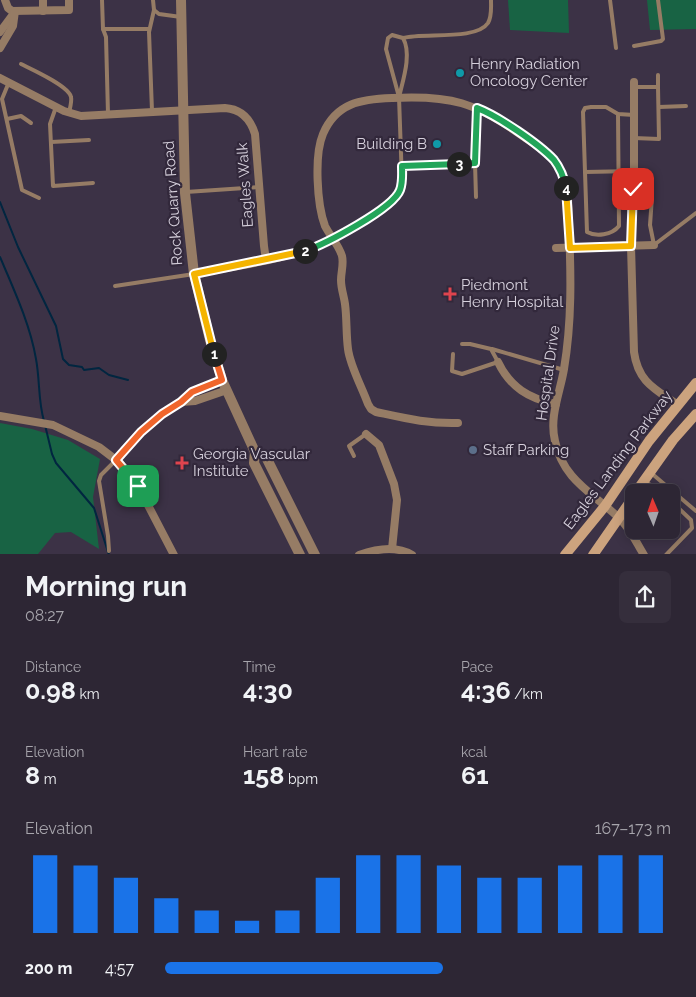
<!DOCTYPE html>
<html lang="en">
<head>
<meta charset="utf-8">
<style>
  :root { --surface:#2d2634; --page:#352e3c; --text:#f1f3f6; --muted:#a7a5ac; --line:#48434f; --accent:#1a73e8 }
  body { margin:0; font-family:Raleway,sans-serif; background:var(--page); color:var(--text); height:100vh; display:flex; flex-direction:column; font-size:19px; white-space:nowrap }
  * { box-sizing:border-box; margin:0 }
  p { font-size:16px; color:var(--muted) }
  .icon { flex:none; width:28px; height:28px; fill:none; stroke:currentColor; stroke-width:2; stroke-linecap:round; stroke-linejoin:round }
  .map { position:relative; height:554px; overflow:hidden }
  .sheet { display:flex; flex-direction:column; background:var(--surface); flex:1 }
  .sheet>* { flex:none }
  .needle { width:32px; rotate:358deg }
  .buttons { position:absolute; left:625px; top:484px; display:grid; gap:10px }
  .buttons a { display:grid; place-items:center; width:55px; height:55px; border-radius:8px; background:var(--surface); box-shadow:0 2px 12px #0003,0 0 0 1px var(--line); font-size:25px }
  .pin { position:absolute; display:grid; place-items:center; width:42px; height:42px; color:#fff; margin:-21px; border-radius:10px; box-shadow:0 2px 8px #0006 }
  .km { position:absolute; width:25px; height:25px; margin:-12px; border-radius:50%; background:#222; color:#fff; font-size:14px; line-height:25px; text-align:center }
  .round { display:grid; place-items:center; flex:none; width:52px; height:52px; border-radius:8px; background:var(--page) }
  .head { display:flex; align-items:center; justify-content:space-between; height:85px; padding:0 25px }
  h1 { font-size:28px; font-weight:700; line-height:38px }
  .metrics { display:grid; grid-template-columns:repeat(3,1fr); gap:8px; height:85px; padding:5px 25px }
  .metrics div { display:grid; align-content:center }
  .metrics b { font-size:25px; font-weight:700 }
  .metrics small { font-size:14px; font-weight:400 }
  .metrics p { font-size:14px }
  .chart { height:140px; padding:10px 25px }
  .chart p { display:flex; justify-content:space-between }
  .chart svg { width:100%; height:90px; margin-top:5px; stroke:var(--accent); stroke-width:6 }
  ul { padding:0 25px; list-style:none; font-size:16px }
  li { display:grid; grid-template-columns:80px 60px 1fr; align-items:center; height:38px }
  li i { height:12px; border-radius:6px; background:var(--accent) }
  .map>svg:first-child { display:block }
  .green { fill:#186344 }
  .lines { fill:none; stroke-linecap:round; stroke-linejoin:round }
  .stream { stroke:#012640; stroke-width:2 }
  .service { stroke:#967c65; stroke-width:4 }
  .minor { stroke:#967c65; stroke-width:8 }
  .tertiary { stroke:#967c65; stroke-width:10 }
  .secondary { stroke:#cca37e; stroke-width:10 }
  .split-1-casing { stroke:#fff; stroke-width:10 }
  .split-2-casing { stroke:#fff; stroke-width:10 }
  .split-3-casing { stroke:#fff; stroke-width:10 }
  .split-4-casing { stroke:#fff; stroke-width:10 }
  .split-5-casing { stroke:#fff; stroke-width:10 }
  .split-1 { stroke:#f0652b; stroke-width:6 }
  .split-2 { stroke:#f5b400; stroke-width:6 }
  .split-3 { stroke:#22a559; stroke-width:6 }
  .split-4 { stroke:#22a559; stroke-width:6 }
  .split-5 { stroke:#f5b400; stroke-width:6 }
  .culture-dot { fill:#0f9aa8; stroke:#32283b; stroke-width:2 }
  .health-dot { fill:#e0444e; stroke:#32283b; stroke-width:2 }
  .service-dot { fill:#5c6f8a; stroke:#32283b; stroke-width:2 }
  .labels { text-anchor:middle; stroke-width:4.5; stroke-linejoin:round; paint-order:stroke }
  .poi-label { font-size:15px; fill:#d6d0dc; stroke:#32283b; text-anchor:start }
  .street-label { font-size:15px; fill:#d6d0dc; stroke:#32283b }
</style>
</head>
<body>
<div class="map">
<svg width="696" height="555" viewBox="0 0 696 555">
  <rect width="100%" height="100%" fill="#3c3246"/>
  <!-- green -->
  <g class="green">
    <path d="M508,0H568L569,33L510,30Z"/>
    <path d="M647,0H696V29L650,30Z"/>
    <path d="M0,423L32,429L68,440L100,459L93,497L99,549L71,532L55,533L38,554H0Z"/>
  </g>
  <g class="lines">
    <!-- stream -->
    <g class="stream">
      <path d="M0,202L18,247L56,326L63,359L69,365L82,367L84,370L99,368L109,375L128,380"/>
      <path d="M0,257C14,290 30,324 36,359C40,380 38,401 44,421"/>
      <path d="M45,425L52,454L56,463L94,508L109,555"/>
    </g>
    <!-- service -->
    <g class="service">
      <path d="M102,0L103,29L106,37L108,114"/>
      <path d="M153,0L154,10L159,14L181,17"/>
      <path d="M610,0L616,48"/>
      <path d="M103,29H149"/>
      <path d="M403,38C423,32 476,41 488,23C492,16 491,8 491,0"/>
      <path d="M634,46L661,41L663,39L658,0"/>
      <path d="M21,64C31,69 69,86 71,97C72,101 70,108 69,113"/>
      <path d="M658,75V87"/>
      <path d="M9,82L2,99L22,190L39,198"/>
      <path d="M56,107L50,124L53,186L93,183"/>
      <path d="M659,107L686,106"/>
      <path d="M152,111L149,32L154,10"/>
      <path d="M7,119L21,116L31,123"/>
      <path d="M634,138L659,139L658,87H634"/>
      <path d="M51,142L89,140"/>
      <path d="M475,163L476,197"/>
      <path d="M402,166L475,163L477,109"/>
      <path d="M634,171L585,172L583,112L585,108L591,107H606L618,114L634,115"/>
      <path d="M585,172L587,232C596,237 612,235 619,226L618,114"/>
      <path d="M633,189L646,190L651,192L652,197L650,225L654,245L696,213"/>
      <path d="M186,192L259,187"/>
      <path d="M334,238L387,206C395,199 400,193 402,182L399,97L386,49L388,38L392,35L403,38C412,54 403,80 399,97"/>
      <path d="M115,286L194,274"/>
      <path d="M492,349L564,370"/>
      <path d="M453,354L452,371L462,374L498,362L491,349L470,344H462"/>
      <path d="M354,456L349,446L366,434"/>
      <path d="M650,472L696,511"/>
      <path d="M646,482L660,492"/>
      <path d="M109,551L108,536L99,481L101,475L116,460"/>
      <path d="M666,555L692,528L691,520L671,501"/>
    </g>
    <!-- minor -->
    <g class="minor">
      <path d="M5,0L8,8L12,11L69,10V0"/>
      <path d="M43,0V11"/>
      <path d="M0,32L14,13"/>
      <path d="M0,48L13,26L15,11"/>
      <path d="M0,78L64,111L81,116L225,108C241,109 250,118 255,134L264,246L266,260"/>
      <path d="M634,82V176L631,212V246L634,352C638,382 655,389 678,405"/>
      <path d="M556,248L654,245"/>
      <path d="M194,274C240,265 289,260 332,239"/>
      <path d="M498,362C510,387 529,399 556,404"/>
      <path d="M181,402L195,401L227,390"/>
      <path d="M0,416L53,425L99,447L120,463L138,486L174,555"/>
      <path d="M458,423C428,424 404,418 376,412L371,409L368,404C362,387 350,366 348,349C346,334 347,319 345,304C344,296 341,289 341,280C341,272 344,264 342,256C339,245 330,236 325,226C317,205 314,155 323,134C336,103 361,99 392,98C451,95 475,102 524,137C537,146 552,155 560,169C570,186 568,208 569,227C571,275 572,321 564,369C560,393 549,417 555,441C563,480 593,493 619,518C630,528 636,542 644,555"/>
      <path d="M366,434L379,445L394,484L397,500L392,549"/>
      <path d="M116,460L141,432L162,414L181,402L191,392L222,380"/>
      <path d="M359,555C376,549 396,545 412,555"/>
    </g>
    <!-- tertiary -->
    <g class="tertiary">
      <path d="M181,0L185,193L194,274L210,340L222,380L255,452L254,463L300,555"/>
      <path d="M255,452L266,457L315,555"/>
    </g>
    <!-- secondary -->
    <g class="secondary">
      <path d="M636,492L673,440L696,414"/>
      <path d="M565,555L605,506L649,441L696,383"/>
      <path d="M593,555L634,496"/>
    </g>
  </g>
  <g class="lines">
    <defs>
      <path id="split-1" d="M138,486L116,460L141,432L162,414L181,402L192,392L222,380L214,354"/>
      <path id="split-2" d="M214,354L194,274L305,251"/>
      <path id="split-3" d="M305,251C325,244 393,209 400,190C403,182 402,174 402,166L459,164"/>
      <path id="split-4" d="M459,164L475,163L477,108C498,116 539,144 554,160C561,169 564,178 566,188"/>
      <path id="split-5" d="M566,188L570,248L631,246L633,189"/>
    </defs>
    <!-- split-1 casing -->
    <use href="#split-1" class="split-1-casing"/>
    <!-- split-2 casing -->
    <use href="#split-2" class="split-2-casing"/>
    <!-- split-3 casing -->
    <use href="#split-3" class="split-3-casing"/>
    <!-- split-4 casing -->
    <use href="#split-4" class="split-4-casing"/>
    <!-- split-5 casing -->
    <use href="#split-5" class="split-5-casing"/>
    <!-- split-1 -->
    <use href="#split-1" class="split-1"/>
    <!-- split-2 -->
    <use href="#split-2" class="split-2"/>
    <!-- split-3 -->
    <use href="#split-3" class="split-3"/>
    <!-- split-4 -->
    <use href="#split-4" class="split-4"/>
    <!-- split-5 -->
    <use href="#split-5" class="split-5"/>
  </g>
  <!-- markers -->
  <g class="culture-dot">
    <circle cx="460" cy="73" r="5"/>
    <circle cx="437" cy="144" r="5"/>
  </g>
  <g class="health-dot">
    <path d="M447.5 286.5h5v5h5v5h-5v5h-5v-5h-5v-5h5z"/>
    <path d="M179.5 455.5h5v5h5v5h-5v5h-5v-5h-5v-5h5z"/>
  </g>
  <circle class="service-dot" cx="473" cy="450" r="5"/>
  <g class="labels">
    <!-- poi labels -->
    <g class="poi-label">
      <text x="470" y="69">Henry Radiation<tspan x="470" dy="17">Oncology Center</tspan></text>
      <text x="427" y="149" text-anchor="end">Building B</text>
      <text x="461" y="290">Piedmont<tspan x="461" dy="17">Henry Hospital</tspan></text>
      <text x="483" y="455">Staff Parking</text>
      <text x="193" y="459">Georgia Vascular<tspan x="193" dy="17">Institute</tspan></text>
    </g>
    <!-- street labels -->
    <g class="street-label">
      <text transform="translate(245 185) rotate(-94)" y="5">Eagles Walk</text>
      <text transform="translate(173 203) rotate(-94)" y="5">Rock Quarry Road</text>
      <text transform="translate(548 373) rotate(-82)" y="5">Hospital Drive</text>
      <text transform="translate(618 460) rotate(-53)" y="5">Eagles Landing Parkway</text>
    </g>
  </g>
</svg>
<div class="buttons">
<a><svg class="needle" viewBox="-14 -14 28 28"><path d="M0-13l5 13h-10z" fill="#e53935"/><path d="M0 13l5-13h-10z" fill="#a7a5ac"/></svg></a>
</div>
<div class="pin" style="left:138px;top:486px;background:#1e9e55"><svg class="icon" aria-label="arrive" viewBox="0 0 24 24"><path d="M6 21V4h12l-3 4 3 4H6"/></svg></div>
<div class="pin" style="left:633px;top:189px;background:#d93025"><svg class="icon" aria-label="check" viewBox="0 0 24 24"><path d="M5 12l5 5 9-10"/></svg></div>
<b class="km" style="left:214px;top:354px">1</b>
<b class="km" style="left:305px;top:251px">2</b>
<b class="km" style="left:459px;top:164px">3</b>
<b class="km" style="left:566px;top:188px">4</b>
</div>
<section class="sheet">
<div class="head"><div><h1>Morning run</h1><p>08:27</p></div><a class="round"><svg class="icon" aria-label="share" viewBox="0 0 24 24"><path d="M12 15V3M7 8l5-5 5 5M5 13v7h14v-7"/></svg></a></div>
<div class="metrics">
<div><p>Distance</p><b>0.98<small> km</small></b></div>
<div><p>Time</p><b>4:30</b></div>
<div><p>Pace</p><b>4:36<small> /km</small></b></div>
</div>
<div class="metrics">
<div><p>Elevation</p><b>8<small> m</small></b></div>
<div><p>Heart rate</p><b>158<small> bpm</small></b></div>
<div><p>kcal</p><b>61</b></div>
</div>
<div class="chart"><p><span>Elevation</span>167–173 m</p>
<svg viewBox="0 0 160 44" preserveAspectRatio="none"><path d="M5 44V6M15 44V11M25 44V17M35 44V27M45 44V33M55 44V38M65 44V33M75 44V17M85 44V6M95 44V6M105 44V11M115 44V17M125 44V17M135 44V11M145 44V6M155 44V6"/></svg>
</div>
<ul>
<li><b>200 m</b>4:57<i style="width:55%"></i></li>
</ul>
</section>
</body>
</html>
